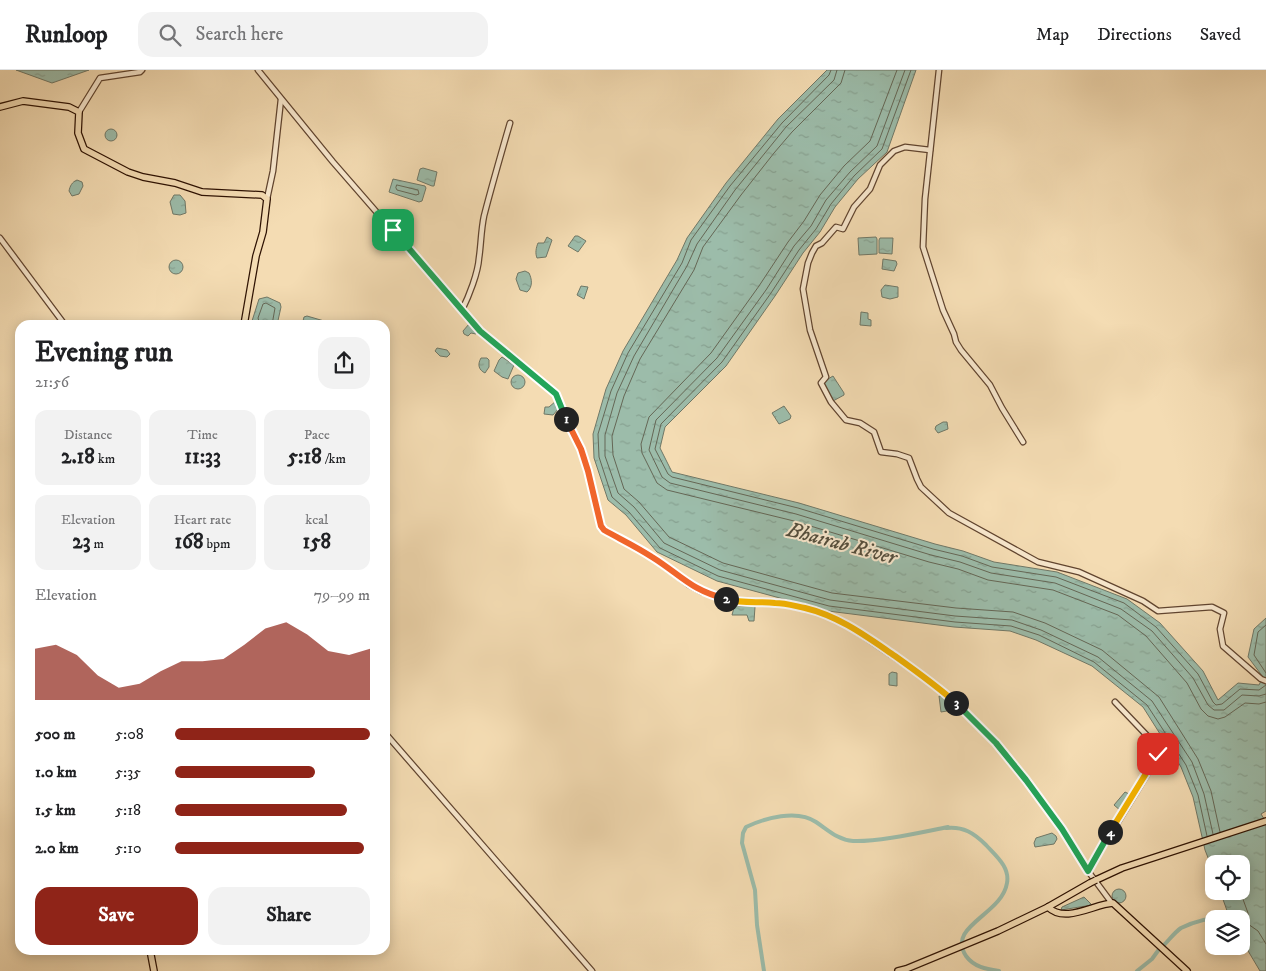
<!DOCTYPE html>
<html lang="en">
<head>
<meta charset="utf-8">
<style>
  :root { --surface:#fff; --page:#f2f2f2; --text:#202124; --muted:#757577; --line:#e0e0e0; --accent:#8f2418 }
  body { margin:0; font-family:"IM FELL DW Pica",serif; background:var(--page); color:var(--text); height:100vh; display:flex; flex-direction:column; font-size:19px; white-space:nowrap }
  * { box-sizing:border-box; margin:0 }
  p { font-size:16px; color:var(--muted) }
  .icon { flex:none; width:28px; height:28px; fill:none; stroke:currentColor; stroke-width:2; stroke-linecap:round; stroke-linejoin:round }
  .map { position:relative; flex:1; overflow:hidden }
  .sheet { position:absolute; left:15px; top:250px; width:375px; height:635px; display:flex; flex-direction:column; background:var(--surface); border-radius:15px; box-shadow:0 2px 12px #0003 }
  .sheet>* { flex:none }
  .controls { position:absolute; left:1205px; top:785px; display:grid; gap:10px }
  .controls a { display:grid; place-items:center; width:45px; height:45px; border-radius:10px; background:var(--surface); box-shadow:0 2px 12px #0003; font-size:25px }
  .pin { position:absolute; display:grid; place-items:center; width:42px; height:42px; color:#fff; margin:-21px; border-radius:10px; box-shadow:0 2px 8px #0006 }
  .km { position:absolute; width:25px; height:25px; margin:-12px; border-radius:50%; background:#222; color:#fff; font-size:14px; line-height:25px; text-align:center }
  .round { display:grid; place-items:center; flex:none; width:52px; height:52px; border-radius:15px; background:var(--page) }
  .headline { display:flex; align-items:center; justify-content:space-between; height:85px; padding:0 20px }
  h1 { font-size:28px; font-weight:700; line-height:38px }
  .figures { display:grid; grid-template-columns:repeat(3,1fr); gap:8px; height:85px; padding:5px 20px }
  .figures div { display:grid; align-content:center; border-radius:12px; background:var(--page); text-align:center }
  .figures b { font-size:21px; font-weight:700 }
  .figures small { font-size:14px; font-weight:400 }
  .figures p { font-size:14px }
  .chart { height:140px; padding:10px 20px }
  .chart p { display:flex; justify-content:space-between }
  .chart svg { width:100%; height:90px; margin-top:5px; fill:var(--accent); opacity:.7 }
  .primary-button { display:flex; gap:10px; margin-top:auto; padding:10px 20px }
  .primary-button a { flex:1; height:58px; border-radius:15px; background:var(--accent); color:#fff; font-size:20px; font-weight:700; line-height:58px; text-align:center }
  .primary-button a+a { background:var(--page); color:var(--text) }
  ul { padding:0 20px; list-style:none; font-size:16px }
  li { display:grid; grid-template-columns:80px 60px 1fr; align-items:center; height:38px }
  li i { height:12px; border-radius:6px; background:var(--accent) }
  header { display:flex; align-items:center; gap:30px; box-sizing:border-box; height:70px; padding:0 25px; background:var(--surface); border-bottom:1px solid var(--line) }
  header strong { font-size:24px }
  nav { display:flex; gap:28px; margin-inline-start:auto; font-size:18px }
  .search { width:350px; height:45px; background:var(--page); display:flex; align-items:center; gap:12px; box-sizing:border-box; padding:0 18px; border-radius:15px; color:var(--muted); font-size:19px }
  .map>svg:first-child { display:block }
  .water { fill:url(#water-ripples); stroke:#707867 }
  .lines { fill:none; stroke-linecap:round; stroke-linejoin:round }
  .shore { stroke:#656756; stroke-width:1 }
  .canal { stroke:#9cbcaa; stroke-width:4 }
  .minor-casing { stroke:#60442f; stroke-width:7 }
  .major-casing { stroke:#2e1203; stroke-width:8 }
  .minor { stroke:#f8e8ce; stroke-width:4.5 }
  .major { stroke:#f4dcb3; stroke-width:5.5 }
  .major-bridge-casing { stroke:#2e1203; stroke-width:8; stroke-linecap:butt }
  .major-bridge { stroke:#f4dcb3; stroke-width:5.5 }
  .split-1-casing { stroke:#fff; stroke-width:10 }
  .split-2-casing { stroke:#fff; stroke-width:10 }
  .split-3-casing { stroke:#fff; stroke-width:10 }
  .split-4-casing { stroke:#fff; stroke-width:10 }
  .split-5-casing { stroke:#fff; stroke-width:10 }
  .split-1 { stroke:#22a559; stroke-width:6 }
  .split-2 { stroke:#f0652b; stroke-width:6 }
  .split-3 { stroke:#f5b400; stroke-width:6 }
  .split-4 { stroke:#22a559; stroke-width:6 }
  .split-5 { stroke:#f5b400; stroke-width:6 }
  .labels { text-anchor:middle; stroke-width:4; stroke-linejoin:round; paint-order:stroke }
  .water-label { font-size:21px; font-style:italic; fill:#544e3d; stroke:#f8e8ce }
</style>
</head>
<body>
<header>
<strong>Runloop</strong>
<div class="search"><svg class="icon" aria-label="search" viewBox="0 0 24 24"><circle cx="10" cy="10" r="6"/><path d="M15 15l6 6"/></svg>Search here</div>
<nav><a>Map</a><a>Directions</a><a>Saved</a></nav>
</header>
<div class="map">
<svg width="1266" height="901" viewBox="0 0 1266 901">
  <defs>
    <pattern id="water-ripples" width="26" height="14" patternUnits="userSpaceOnUse" patternTransform="scale(1.25)"><rect width="26" height="14" fill="#9cbcaa"/><path d="M2 4q2-2 4 0t4 0M15 11q2-2 4 0t4 0" fill="none" stroke="#87a191"/></pattern>
  </defs>
  <rect width="100%" height="100%" fill="#f4dcb3"/>
  <filter id="stains"><feTurbulence type="fractalNoise" baseFrequency=".004" numOctaves="4"/><feColorMatrix values="0 0 0 0 .2 0 0 0 0 .09 0 0 0 0 .02 0 0 0 .5 -.17"/></filter>
  <radialGradient id="worn" r=".72"><stop offset=".6" stop-color="#630" stop-opacity="0"/><stop offset="1" stop-color="#630" stop-opacity=".3"/></radialGradient>
  <!-- water -->
  <g class="water">
    <path d="M16,0H89L52,13Z"/>
    <path d="M827,0H916L887,82L858,109L835,137L820,162L803,183L775,226L726,296L665,357L660,378L672,402L799,433L935,474L963,481L994,492L1057,502L1127,529L1160,553L1203,601L1218,630L1238,613L1259,615L1263,607L1248,587L1254,559L1266,548V741L1261,744L1266,752V901H1260L1241,869V849H1230L1220,821H1241V794H1214V803L1205,780L1193,727L1181,697L1143,637L1092,596L1036,570L1010,561L954,557L828,541L717,511L657,482L626,445L608,430L594,388L593,364L606,319L623,281L677,190L687,168L726,113L778,49Z"/>
    <circle cx="111" cy="65" r="6"/>
    <path d="M423,98L437,102L434,116H432L417,110L420,99Z"/>
    <path d="M393,109L425,116L426,118L422,131L419,132L389,122Z"/>
    <path d="M77,110L82,112L83,116L79,124L72,126L69,121C70,116 72,112 77,110Z"/>
    <path d="M174,125H180L185,131L186,143L180,145L173,144L170,132Z"/>
    <path d="M575,166H578L586,171L578,182L568,176Z"/>
    <path d="M547,167L552,170L546,187L537,188C535,183 536,178 538,173H544Z"/>
    <path d="M876,167L877,169V184L859,185L858,168Z"/>
    <path d="M880,168H893L892,184L879,183V170Z"/>
    <path d="M883,189L896,191L897,194L894,201L882,199Z"/>
    <circle cx="176" cy="197" r="7"/>
    <path d="M525,201L529,203C532,209 533,217 527,222L520,220L516,209L518,203Z"/>
    <path d="M885,215L898,217V227L890,229L882,227L881,220Z"/>
    <path d="M581,216L588,217L584,229L577,225Z"/>
    <path d="M267,227L280,233L281,237L277,255H262L252,251L259,229Z"/>
    <path d="M861,242L868,243V249L871,250V256L860,255Z"/>
    <path d="M307,246L331,253L333,255H302L304,247Z"/>
    <path d="M469,254L476,259V264L471,263L468,266L464,264L463,261Z"/>
    <path d="M437,278L447,280L450,284L447,287L440,286L435,281Z"/>
    <path d="M502,287L514,295L508,309L502,307L494,301L499,290Z"/>
    <path d="M481,288H487L489,290V297L485,303C479,300 477,295 481,288Z"/>
    <circle cx="518" cy="312" r="7"/>
    <path d="M833,306L844,323V325L833,331L832,330L823,312Z"/>
    <path d="M556,331L559,338L553,345L544,344L545,337H549Z"/>
    <path d="M784,336L791,346L790,349L779,354L772,343Z"/>
    <path d="M943,352H947L948,359L938,363L935,359L936,356Z"/>
    <path d="M735,534L754,536L755,537L754,551H749L747,545H732Z"/>
    <path d="M892,602L897,603V616L889,615V604Z"/>
    <path d="M939,626L946,627L947,641L941,642Z"/>
    <path d="M1125,722L1131,725L1121,741L1114,735Z"/>
    <path d="M1052,763L1056,766L1057,769L1054,774L1035,777L1034,773L1036,768Z"/>
    <circle cx="1119" cy="826" r="7"/>
    <path d="M1084,827L1092,835L1061,840L1062,837Z"/>
  </g>
  <g class="lines">
    <!-- shore -->
    <g class="shore">
      <path d="M831,0L829,5L782,53L730,116L691,170L682,193L628,283L611,321L598,364L599,387L612,427L629,442L660,478L718,506L829,536L955,552L1011,556L1039,565L1094,592L1147,635L1186,695L1198,725L1207,766"/>
      <path d="M837,0L834,10L786,57L735,120L697,174L687,196L634,286L617,323L605,365V386L618,423L634,437L664,473L720,500L830,530L955,546L1012,550L1041,560L1098,587L1152,631L1192,692L1204,724L1213,764"/>
      <path d="M845,0L841,13L792,62L774,83L741,125L703,177L694,200L640,289L624,326L612,366L613,385L624,419L639,432L669,467L723,493L832,523L956,538L1013,542L1045,553L1102,580L1159,627L1198,689L1211,721L1220,762"/>
      <path d="M897,0L870,71L844,96L820,125L804,151L788,172L759,216L711,283L649,347L641,374L642,383L657,413L667,420L794,451L929,492L958,499L988,510L1053,520L1118,545L1146,566L1187,613L1201,639L1208,646L1218,649L1225,647L1245,633L1259,634L1266,632"/>
      <path d="M905,0L877,76L850,102L826,130L811,156L794,176L766,220L717,288L656,350L649,380L662,407L670,413L796,444L931,485L960,492L991,503L1055,513L1121,539L1152,561L1193,608L1208,635L1214,640H1224L1242,625L1259,626L1266,624"/>
      <path d="M911,0L882,79L854,106L831,134L816,159L799,180L771,223L722,292L661,354L655,379L668,404L672,407L798,438L933,479L962,486L992,497L1056,507L1124,533L1156,557L1198,604L1213,632L1216,635L1222,634L1240,619L1259,620L1266,615"/>
      <path d="M397,115L418,120L419,124L416,125L397,120L396,118Z"/>
      <path d="M260,255L258,248L263,234L266,233L275,238L272,255"/>
      <path d="M1266,555L1258,562L1254,585L1266,603"/>
      <path d="M1240,821L1248,843V854L1258,861L1266,874"/>
    </g>
    <!-- canal -->
    <g class="canal">
      <path d="M946,758C963,756 974,763 986,775C996,786 1010,797 1007,813C1002,845 946,856 966,886C974,897 986,899 999,901"/>
      <path d="M1164,875C1169,870 1175,862 1181,858C1197,850 1215,847 1232,846"/>
      <path d="M764,901L757,855L755,820L742,773L743,763L746,757C765,748 797,739 816,752C828,760 838,770 853,771C879,772 922,762 948,757"/>
      <path d="M1137,901L1152,889L1160,878"/>
    </g>
    <defs>
      <g id="minor">
        <path d="M258,0L333,92L480,261L556,324L581,379L588,401L599,449L604,460L652,487L689,515L702,522L739,533L773,532L821,542L853,559L918,603L955,632L996,673L1047,737L1088,801L1111,832"/>
        <path d="M939,0L925,129L923,177L943,240L954,264L956,272L961,280L990,315L1002,338L1023,372"/>
        <path d="M79,42L100,8L140,2L142,0"/>
        <path d="M930,80L905,77L894,81L880,95L870,119L854,137L843,159L836,157L822,173L816,176L812,183L808,193L803,219L810,260L826,307L821,313L831,332L846,350L860,353L874,362L881,382L897,384L909,388L917,409L921,417L949,443L1038,492L1079,502L1143,531L1158,541L1212,537L1224,543L1220,559L1223,576L1261,609L1266,611"/>
        <path d="M267,129L273,101L281,29"/>
        <path d="M0,168L65,255"/>
        <path d="M462,240C469,226 478,203 479,188C481,175 481,160 484,146C492,115 501,84 510,53"/>
        <path d="M385,663L592,901"/>
        <path d="M1088,801L1159,685L1157,676L1115,632"/>
      </g>
      <g id="major">
        <path d="M0,37L23,31L69,37L79,42L78,63L84,79L128,102L143,107L175,113L202,122L262,125L267,129L263,162L256,186L244,255"/>
        <path d="M1096,810L1122,798L1266,751"/>
        <path d="M1048,837C1065,854 1094,834 1113,833L1187,901"/>
        <path d="M150,880L154,901"/>
        <path d="M898,901L906,899L998,861L1048,837L1090,813"/>
      </g>
    </defs>
    <!-- minor casing -->
    <use href="#minor" class="minor-casing"/>
    <!-- major casing -->
    <use href="#major" class="major-casing"/>
    <!-- minor -->
    <use href="#minor" class="minor"/>
    <!-- major -->
    <use href="#major" class="major"/>
    <defs>
      <path id="major-bridge" d="M1090,813L1096,810"/>
    </defs>
    <!-- major-bridge casing -->
    <use href="#major-bridge" class="major-bridge-casing"/>
    <!-- major-bridge -->
    <use href="#major-bridge" class="major-bridge"/>
  </g>
  <g class="lines">
    <defs>
      <path id="split-1" d="M393,160L480,261L556,324L566,349"/>
      <path id="split-2" d="M566,349L581,379L588,401L601,456L604,460C620,469 637,477 652,487C681,505 690,520 726,529"/>
      <path id="split-3" d="M726,529C744,534 757,531 775,533C785,533 795,536 805,538C839,546 867,567 895,586C916,601 937,616 956,633"/>
      <path id="split-4" d="M956,633L996,673L1026,710L1062,759L1088,801L1110,762"/>
      <path id="split-5" d="M1110,762L1158,684"/>
    </defs>
    <!-- split-1 casing -->
    <use href="#split-1" class="split-1-casing"/>
    <!-- split-2 casing -->
    <use href="#split-2" class="split-2-casing"/>
    <!-- split-3 casing -->
    <use href="#split-3" class="split-3-casing"/>
    <!-- split-4 casing -->
    <use href="#split-4" class="split-4-casing"/>
    <!-- split-5 casing -->
    <use href="#split-5" class="split-5-casing"/>
    <!-- split-1 -->
    <use href="#split-1" class="split-1"/>
    <!-- split-2 -->
    <use href="#split-2" class="split-2"/>
    <!-- split-3 -->
    <use href="#split-3" class="split-3"/>
    <!-- split-4 -->
    <use href="#split-4" class="split-4"/>
    <!-- split-5 -->
    <use href="#split-5" class="split-5"/>
  </g>
  <g class="labels">
    <!-- water labels -->
    <g class="water-label">
      <text transform="translate(842 473) rotate(15)" y="7">Bhairab River</text>
    </g>
  </g>
  <rect width="100%" height="100%" filter="url(#stains)"/>
  <rect width="100%" height="100%" fill="url(#worn)"/>
</svg>
<div class="controls">
<a><svg class="icon" aria-label="locate" viewBox="0 0 24 24"><circle cx="12" cy="12" r="6"/><path d="M12 2v4M12 18v4M2 12h4M18 12h4"/></svg></a>
<a><svg class="icon" aria-label="layers" viewBox="0 0 24 24"><path d="M12 4l9 5-9 5-9-5zM3 14l9 5 9-5"/></svg></a>
</div>
<div class="pin" style="left:393px;top:160px;background:#1e9e55"><svg class="icon" aria-label="arrive" viewBox="0 0 24 24"><path d="M6 21V4h12l-3 4 3 4H6"/></svg></div>
<div class="pin" style="left:1158px;top:684px;background:#d93025"><svg class="icon" aria-label="check" viewBox="0 0 24 24"><path d="M5 12l5 5 9-10"/></svg></div>
<b class="km" style="left:566px;top:349px">1</b>
<b class="km" style="left:726px;top:529px">2</b>
<b class="km" style="left:956px;top:633px">3</b>
<b class="km" style="left:1110px;top:762px">4</b>
<section class="sheet">
<div class="headline"><div><h1>Evening run</h1><p>21:56</p></div><a class="round"><svg class="icon" aria-label="share" viewBox="0 0 24 24"><path d="M12 15V3M7 8l5-5 5 5M5 13v7h14v-7"/></svg></a></div>
<div class="figures">
<div><p>Distance</p><b>2.18<small> km</small></b></div>
<div><p>Time</p><b>11:33</b></div>
<div><p>Pace</p><b>5:18<small> /km</small></b></div>
</div>
<div class="figures">
<div><p>Elevation</p><b>23<small> m</small></b></div>
<div><p>Heart rate</p><b>168<small> bpm</small></b></div>
<div><p>kcal</p><b>158</b></div>
</div>
<div class="chart"><p><span>Elevation</span>79–99 m</p>
<svg viewBox="0 0 160 44" preserveAspectRatio="none"><path d="M0 44V19L10 17L20 22L30 32L40 38L50 36L60 30L70 25L80 25L90 24L100 17L110 9L120 6L130 12L140 20L150 22L160 19V44z"/></svg>
</div>
<ul>
<li><b>500 m</b>5:08<i style="width:100%"></i></li>
<li><b>1.0 km</b>5:35<i style="width:72%"></i></li>
<li><b>1.5 km</b>5:18<i style="width:88%"></i></li>
<li><b>2.0 km</b>5:10<i style="width:97%"></i></li>
</ul>
<div class="primary-button"><a>Save</a><a>Share</a></div>
</section>
</div>
</body>
</html>
